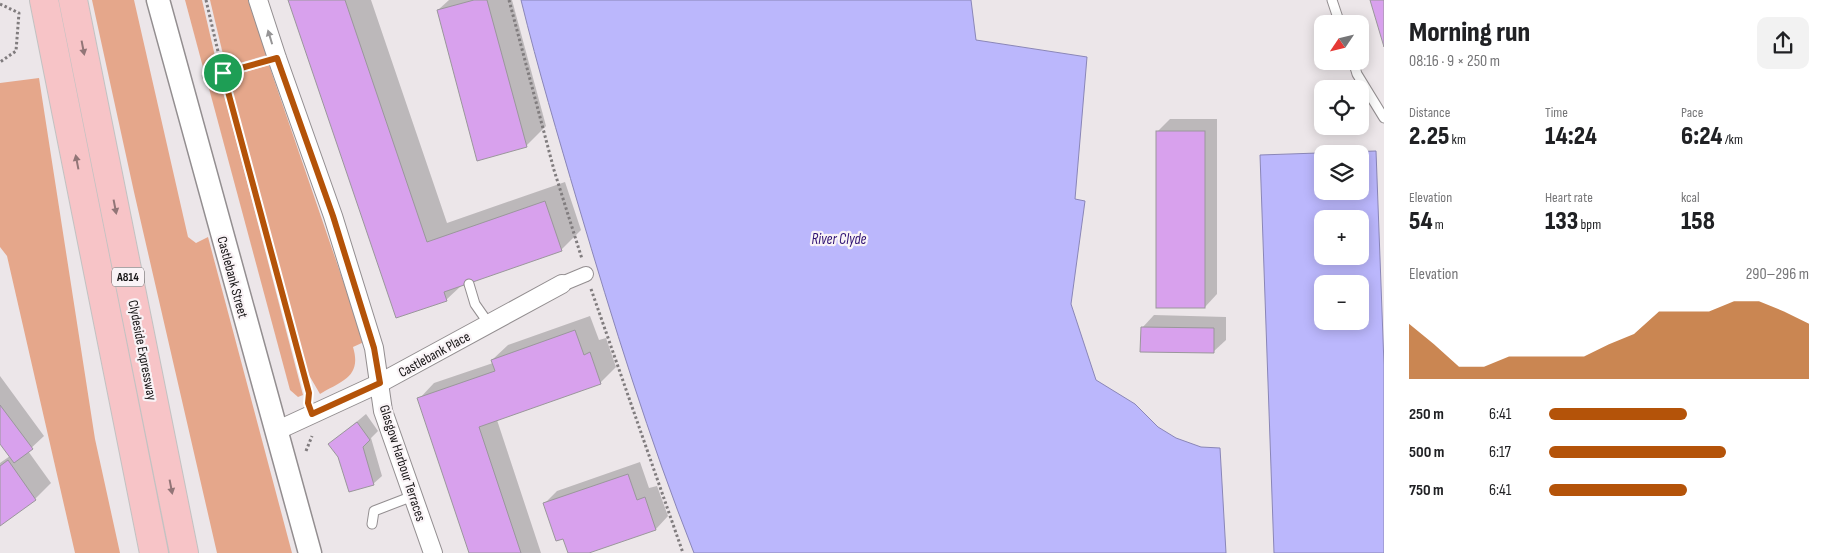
<!DOCTYPE html>
<html lang="en">
<head>
<meta charset="utf-8">
<style>
  :root { --surface:#fff; --page:#f2f2f2; --text:#202124; --muted:#757577; --accent:#b45309 }
  body { margin:0; font-family:"Sofia Sans Condensed",sans-serif; background:var(--page); color:var(--text); height:100vh; display:flex; flex-direction:column; font-size:19px; white-space:nowrap }
  * { box-sizing:border-box; margin:0 }
  p { font-size:16px; color:var(--muted) }
  .icon { flex:none; width:28px; height:28px; fill:none; stroke:currentColor; stroke-width:2; stroke-linecap:round; stroke-linejoin:round }
  .map { position:relative; flex:1; overflow:hidden }
  .drawer { display:flex; flex-direction:column; background:var(--surface); width:450px }
  .drawer>* { flex:none }
  .needle { width:32px; rotate:235deg }
  .controls { position:absolute; left:1314px; top:15px; display:grid; gap:10px }
  .controls a { display:grid; place-items:center; width:55px; height:55px; border-radius:10px; background:var(--surface); box-shadow:0 2px 12px #0003; font-size:25px }
  .pin { position:absolute; display:grid; place-items:center; width:42px; height:42px; color:#fff; margin:-21px; border:2px solid #fff; border-radius:50%; box-shadow:0 1px 5px #0007 }
  .round { display:grid; place-items:center; flex:none; width:52px; height:52px; border-radius:10px; background:var(--page) }
  .summary { display:flex; align-items:center; justify-content:space-between; height:85px; padding:0 25px }
  h1 { font-size:28px; font-weight:800; line-height:38px }
  .metrics { display:grid; grid-template-columns:repeat(3,1fr); gap:8px; height:85px; padding:5px 25px }
  .metrics div { display:grid; align-content:center }
  .metrics b { font-size:25px; font-weight:800 }
  .metrics small { font-size:14px; font-weight:400 }
  .metrics p { font-size:14px }
  .chart { height:140px; padding:10px 25px }
  .chart p { display:flex; justify-content:space-between }
  .chart svg { width:100%; height:90px; margin-top:5px; fill:var(--accent); opacity:.7 }
  ul { padding:0 25px; list-style:none; font-size:16px }
  li { display:grid; grid-template-columns:80px 60px 1fr; align-items:center; height:38px }
  li i { height:12px; border-radius:6px; background:var(--accent) }
  main { display:flex; flex:1; min-height:0 }
  .map>svg:first-child { display:block }
  .green { fill:#e5a78b }
  .water { fill:#bbb7fc; stroke:#8a86b7; fill-rule:evenodd }
  .shadow { fill:#0003 }
  .building { fill:#d8a1ed; stroke:#9a979b }
  .lines { fill:none; stroke-linecap:round; stroke-linejoin:round }
  .service-casing { stroke:#938e90; stroke-width:11 }
  .pedestrian-casing { stroke:#938e90; stroke-width:16 }
  .minor-casing { stroke:#938e90; stroke-width:20 }
  .tertiary-casing { stroke:#938e90; stroke-width:25 }
  .primary-casing { stroke:#c2c2c2; stroke-width:30 }
  .path { stroke:#807c7e; stroke-width:3; stroke-dasharray:2.5 2.5; stroke-linecap:butt }
  .service { stroke:#fff; stroke-width:9 }
  .pedestrian { stroke:#fff; stroke-width:14 }
  .minor { stroke:#fff; stroke-width:18 }
  .tertiary { stroke:#fff; stroke-width:22 }
  .primary { stroke:#f7c4c7; stroke-width:28 }
  .oneway { fill:#969596 }
  .oneway2 { fill:#927577 }
  .route-casing { stroke:#fff; stroke-width:10 }
  .route { stroke:#b45309; stroke-width:6 }
  .labels { text-anchor:middle; stroke-width:4.5; stroke-linejoin:round; paint-order:stroke }
  .shield { fill:#f9f3f6; stroke:#5a5758; stroke-width:1 }
  .shield-label { font-size:12px; font-weight:bold; fill:#161415 }
  .street-label { font-size:14px; fill:#161415; stroke:#f9f3f6 }
  .water-label { font-size:15px; font-style:italic; fill:#2f1273; stroke:#f9f3f6 }
</style>
</head>
<body>
<main>
<div class="map">
<svg width="1384" height="553" viewBox="0 0 1384 553">
  <rect width="100%" height="100%" fill="#ece6e9"/>
  <!-- green -->
  <g class="green">
    <path d="M92,0H134L188,237L196,243L208,237L292,553H217L134,192Z"/>
    <path d="M185,0H202L218,69L204,71Z"/>
    <path d="M210,0H248L267,55L226,67Z"/>
    <path d="M269,65L364,342L353,347C362,377 342,381 320,394L306,370L228,77Z"/>
    <path d="M39,78L95,439L120,553H75L7,256L0,247V83Z"/>
    <path d="M220,79L303,395L298,397L290,390L207,81Z"/>
  </g>
  <!-- water -->
  <g class="water">
    <path d="M521,0H971L976,40L1087,57L1075,199L1085,201L1071,304L1096,380L1135,404L1158,427L1176,438L1201,447L1220,448L1226,553H694C649,439 613,322 578,204C558,136 538,69 521,0Z"/>
    <path d="M1376,151L1384,365V553H1274L1260,155ZM1322,154H1360V191H1322ZM1322,219H1360V256H1322ZM1322,284H1360V321H1322Z"/>
  </g>
  <!-- shadow -->
  <g class="shadow">
    <path d="M290,0H371L447,223L565,182L581,230L561,250L462,285L446,300Z"/>
    <path d="M449,0H512L546,126L526,146L438,10Z"/>
    <path d="M1170,119H1217V294L1205,307L1158,131Z"/>
    <path d="M1154,315L1226,317V340L1213,352L1142,328Z"/>
    <path d="M590,316L599,340L606,338L616,367L600,383L497,420L541,553H471L419,399L434,383L493,363L492,360L508,345Z"/>
    <path d="M0,376L44,436L28,451L51,483L35,499L0,524V463L10,456L0,442Z"/>
    <path d="M366,414L378,431L371,438L382,476L373,484L330,444Z"/>
    <path d="M640,462L649,488L657,486L668,516L656,529L586,553H570L564,537L545,503L557,491Z"/>
  </g>
  <!-- building -->
  <g class="building">
    <path d="M288,0H345L427,242L545,201L562,251L444,292L447,301L396,318Z"/>
    <path d="M474,0H487L527,147L477,161L437,10Z"/>
    <path d="M1370,0H1384V47Z"/>
    <rect x="1156" y="131" width="49" height="177"/>
    <path d="M1141,327L1214,328V353L1140,352Z"/>
    <path d="M575,330L584,355L590,352L601,384L479,427L521,553H469L417,398L495,371L491,360Z"/>
    <path d="M0,405L33,449L14,463L0,444Z"/>
    <path d="M357,422L370,440L363,447L374,485L349,492L338,457L328,444Z"/>
    <path d="M8,460L36,500L0,526V466Z"/>
    <path d="M628,474L637,500L645,497L656,530L589,553H568L563,539L556,541L543,503Z"/>
  </g>
  <g class="lines">
    <defs>
      <g id="service">
        <path d="M1332,0L1340,24"/>
        <path d="M1353,61L1357,74L1384,118"/>
        <path d="M469,284L475,304L489,324"/>
        <path d="M372,524L374,511L413,496"/>
      </g>
      <path id="pedestrian" d="M562,284L586,274"/>
      <g id="minor">
        <path d="M258,0L277,58L333,216L374,348L383,411L433,553"/>
        <path d="M276,431L380,383L562,284"/>
      </g>
      <path id="tertiary" d="M158,0L310,553"/>
      <g id="primary">
        <path d="M44,0L154,553"/>
        <path d="M73,0L184,553"/>
      </g>
    </defs>
    <!-- service casing -->
    <use href="#service" class="service-casing"/>
    <!-- pedestrian casing -->
    <use href="#pedestrian" class="pedestrian-casing"/>
    <!-- minor casing -->
    <use href="#minor" class="minor-casing"/>
    <!-- tertiary casing -->
    <use href="#tertiary" class="tertiary-casing"/>
    <!-- primary casing -->
    <use href="#primary" class="primary-casing"/>
    <!-- path -->
    <g class="path">
      <path d="M206,0L223,73L308,396"/>
      <path d="M509,0L554,170L582,259"/>
      <path d="M0,4L19,13L16,51L0,62"/>
      <path d="M202,77L223,73L260,63"/>
      <path d="M591,289L683,553"/>
      <path d="M306,451L312,436"/>
    </g>
    <!-- service -->
    <use href="#service" class="service"/>
    <!-- pedestrian -->
    <use href="#pedestrian" class="pedestrian"/>
    <!-- minor -->
    <use href="#minor" class="minor"/>
    <!-- tertiary -->
    <use href="#tertiary" class="tertiary"/>
    <!-- primary -->
    <use href="#primary" class="primary"/>
  </g>
  <!-- one-way arrows -->
  <defs><path id="oneway-solid" d="M-6-.8H1V-3.2L6.5 0L1 3.2V.8H-6Z" transform="scale(1.25)"/></defs>
  <use class="oneway" href="#oneway-solid" transform="translate(270 37) rotate(-107)"/>
  <g class="oneway2">
    <use href="#oneway-solid" transform="translate(83 48) rotate(79)"/>
    <use href="#oneway-solid" transform="translate(77 162) rotate(-101)"/>
    <use href="#oneway-solid" transform="translate(115 207) rotate(79)"/>
    <use href="#oneway-solid" transform="translate(171 487) rotate(79)"/>
  </g>
  <g class="lines">
    <defs>
      <path id="route" d="M277,58L333,216L374,348L380,383L312,414L308,403L309,393L223,73Z"/>
    </defs>
    <!-- route casing -->
    <use href="#route" class="route-casing"/>
    <!-- route -->
    <use href="#route" class="route"/>
  </g>
  <g class="labels">
    <!-- shield labels -->
    <rect class="shield" x="112" y="267.5" width="32" height="19" rx="4"/>
    <g class="shield-label">
      <text x="128" y="281">A814</text>
    </g>
    <!-- street labels -->
    <g class="street-label">
      <text transform="translate(233 277) rotate(75)" y="5">Castlebank Street</text>
      <text transform="translate(143 350) rotate(79)" y="5">Clydeside Expressway</text>
      <text transform="translate(434 354) rotate(-29)" y="5">Castlebank Place</text>
      <text transform="translate(403 463) rotate(72)" y="5">Glasgow Harbour Terraces</text>
    </g>
    <!-- water labels -->
    <g class="water-label">
      <text x="839" y="244">River Clyde</text>
    </g>
  </g>
</svg>
<div class="controls">
<a><svg class="needle" viewBox="-14 -14 28 28"><path d="M0-13l5 13h-10z" fill="#e53935"/><path d="M0 13l5-13h-10z" fill="#757577"/></svg></a>
<a><svg class="icon" aria-label="locate" viewBox="0 0 24 24"><circle cx="12" cy="12" r="6"/><path d="M12 2v4M12 18v4M2 12h4M18 12h4"/></svg></a>
<a><svg class="icon" aria-label="layers" viewBox="0 0 24 24"><path d="M12 4l9 5-9 5-9-5zM3 14l9 5 9-5"/></svg></a>
<a>+</a>
<a>−</a>
</div>
<div class="pin" style="left:223px;top:73px;background:#1e9e55"><svg class="icon" aria-label="arrive" viewBox="0 0 24 24"><path d="M6 21V4h12l-3 4 3 4H6"/></svg></div>
</div>
<section class="drawer">
<div class="summary"><div><h1>Morning run</h1><p>08:16 · 9 × 250 m</p></div><a class="round"><svg class="icon" aria-label="share" viewBox="0 0 24 24"><path d="M12 15V3M7 8l5-5 5 5M5 13v7h14v-7"/></svg></a></div>
<div class="metrics">
<div><p>Distance</p><b>2.25<small> km</small></b></div>
<div><p>Time</p><b>14:24</b></div>
<div><p>Pace</p><b>6:24<small> /km</small></b></div>
</div>
<div class="metrics">
<div><p>Elevation</p><b>54<small> m</small></b></div>
<div><p>Heart rate</p><b>133<small> bpm</small></b></div>
<div><p>kcal</p><b>158</b></div>
</div>
<div class="chart"><p><span>Elevation</span>290–296 m</p>
<svg viewBox="0 0 160 44" preserveAspectRatio="none"><path d="M0 44V17L10 27L20 38L30 38L40 33L50 33L60 33L70 33L80 27L90 22L100 11L110 11L120 11L130 6L140 6L150 11L160 17V44z"/></svg>
</div>
<ul>
<li><b>250 m</b>6:41<i style="width:53%"></i></li>
<li><b>500 m</b>6:17<i style="width:68%"></i></li>
<li><b>750 m</b>6:41<i style="width:53%"></i></li>
</ul>
</section>
</main>
</body>
</html>
